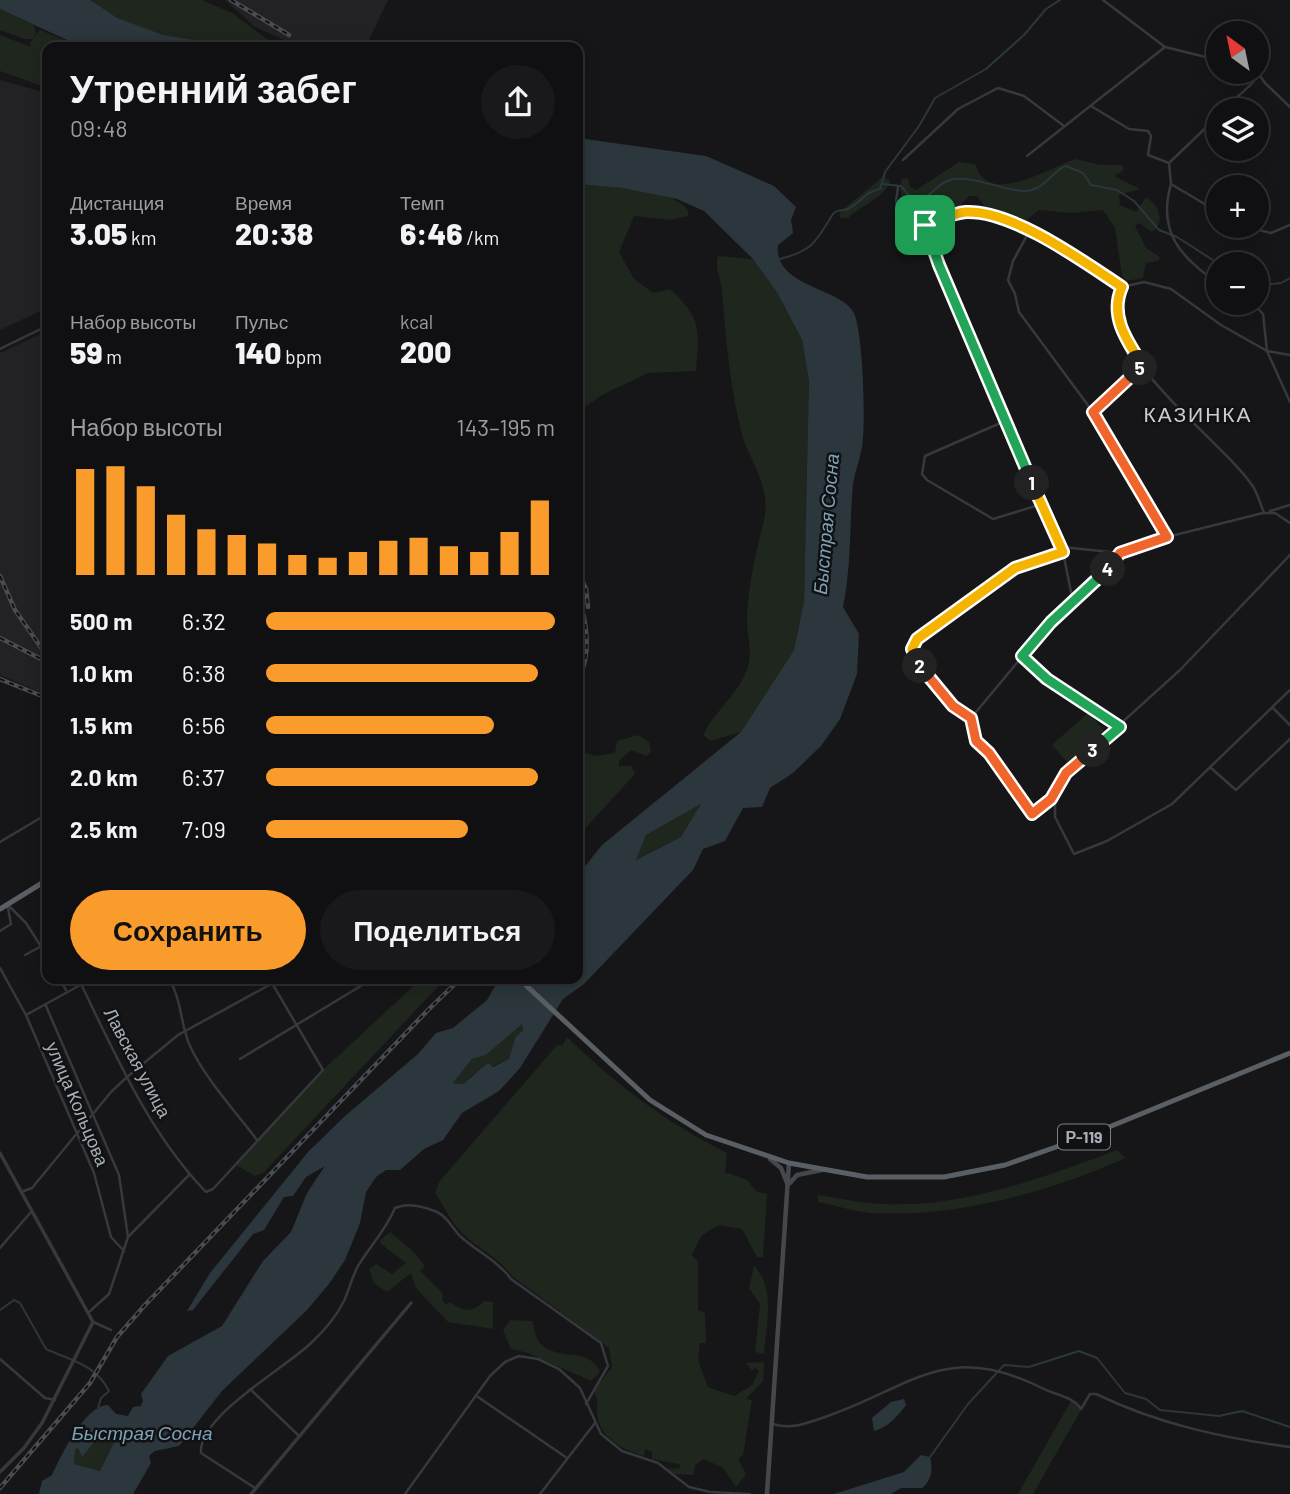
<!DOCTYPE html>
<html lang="ru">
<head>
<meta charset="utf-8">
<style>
  :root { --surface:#101012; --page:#19191b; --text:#f1f3f6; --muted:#9c9d9f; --line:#303032; --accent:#fa9c2c }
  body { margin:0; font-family:Barlow,sans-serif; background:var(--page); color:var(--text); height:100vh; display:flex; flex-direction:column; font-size:26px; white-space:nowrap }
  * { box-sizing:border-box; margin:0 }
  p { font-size:23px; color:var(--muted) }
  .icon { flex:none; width:38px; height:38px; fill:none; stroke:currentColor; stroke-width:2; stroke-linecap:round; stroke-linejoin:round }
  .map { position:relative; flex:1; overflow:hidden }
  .panel { position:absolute; left:42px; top:42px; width:541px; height:942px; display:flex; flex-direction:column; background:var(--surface); border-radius:14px; box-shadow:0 4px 18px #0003,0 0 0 2px var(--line) }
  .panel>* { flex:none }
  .needle { width:46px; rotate:327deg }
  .buttons { position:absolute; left:1206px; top:21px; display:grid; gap:14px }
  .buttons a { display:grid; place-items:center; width:63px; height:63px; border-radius:50%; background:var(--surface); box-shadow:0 4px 18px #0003,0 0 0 2px var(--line); font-size:35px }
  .pin { position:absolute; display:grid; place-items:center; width:60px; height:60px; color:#fff; margin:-30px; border-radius:14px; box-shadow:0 4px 10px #0006 }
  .km { position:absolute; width:35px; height:35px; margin:-18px; border-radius:50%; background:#222; color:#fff; font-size:19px; line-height:35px; text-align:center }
  .round { display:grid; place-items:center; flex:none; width:74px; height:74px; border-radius:37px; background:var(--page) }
  .summary { display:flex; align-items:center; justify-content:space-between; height:119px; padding:0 28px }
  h1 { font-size:38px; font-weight:800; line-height:52px }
  .figures { display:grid; grid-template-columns:repeat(3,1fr); gap:10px; height:119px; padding:7px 28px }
  .figures div { display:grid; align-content:center }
  .figures b { font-size:30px; font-weight:800 }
  .figures small { font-size:19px; font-weight:400 }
  .figures p { font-size:19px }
  .chart { height:196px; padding:14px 28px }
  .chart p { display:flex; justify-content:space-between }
  .chart svg { width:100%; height:126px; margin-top:7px; stroke:var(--accent); stroke-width:6 }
  .button { display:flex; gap:14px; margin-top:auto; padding:14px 28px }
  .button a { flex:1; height:80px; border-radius:42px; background:var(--accent); color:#111; font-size:28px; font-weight:800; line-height:80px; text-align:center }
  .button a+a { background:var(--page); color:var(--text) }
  ul { padding:0 28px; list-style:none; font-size:23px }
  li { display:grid; grid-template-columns:112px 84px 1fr; align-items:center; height:52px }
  li i { height:18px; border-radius:9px; background:var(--accent) }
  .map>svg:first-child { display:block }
  .built { fill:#222225 }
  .green { fill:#1e261e }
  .water { fill:#2b373c; fill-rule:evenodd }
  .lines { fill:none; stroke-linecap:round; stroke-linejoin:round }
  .stream { stroke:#2b373c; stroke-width:2 }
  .minor { stroke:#37383d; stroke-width:2.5 }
  .tertiary { stroke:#37383d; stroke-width:3.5 }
  .secondary { stroke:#44484d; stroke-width:4.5 }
  .trunk { stroke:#5a5e65; stroke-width:5 }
  .rail-casing { stroke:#494d52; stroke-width:4.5 }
  .rail { stroke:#111113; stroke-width:2; stroke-dasharray:5; stroke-linecap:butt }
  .split-1-casing { stroke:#fff; stroke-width:14 }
  .split-2-casing { stroke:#fff; stroke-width:14 }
  .split-3-casing { stroke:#fff; stroke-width:14 }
  .split-4-casing { stroke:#fff; stroke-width:14 }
  .split-5-casing { stroke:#fff; stroke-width:14 }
  .split-6-casing { stroke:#fff; stroke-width:14 }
  .split-1 { stroke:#22a559; stroke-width:9 }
  .split-2 { stroke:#f5b400; stroke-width:9 }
  .split-3 { stroke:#f0652b; stroke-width:9 }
  .split-4 { stroke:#22a559; stroke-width:9 }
  .split-5 { stroke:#f0652b; stroke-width:9 }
  .split-6 { stroke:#f5b400; stroke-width:9 }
  .labels { text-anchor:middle; stroke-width:5; stroke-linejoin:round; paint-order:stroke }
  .shield { fill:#111113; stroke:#7a8086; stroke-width:2 }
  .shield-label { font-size:16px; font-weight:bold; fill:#a7afb8 }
  .street-label { font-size:18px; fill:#a7afb8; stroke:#111113 }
  .water-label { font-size:19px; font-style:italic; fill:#7da1b5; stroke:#111113 }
  .quarter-label { font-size:21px; letter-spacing:2px; fill:#c8cdd4; stroke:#111113 }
</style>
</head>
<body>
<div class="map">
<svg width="1290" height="1494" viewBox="0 0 1290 1494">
  <rect width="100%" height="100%" fill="#161618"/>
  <!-- built -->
  <g class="built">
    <path d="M225,0H388L368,42L295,45L255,27Z"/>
    <path d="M0,80L47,93L43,108L47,119V308L0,330Z"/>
    <path d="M47,331V695L0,675V353Z"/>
  </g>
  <!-- green -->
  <g class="green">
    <path d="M90,0H202L232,13L278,47C231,47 120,38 90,0Z"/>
    <path d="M0,9L34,25L36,34L33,39H24L0,30Z"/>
    <path d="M40,30L82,47H47V88L0,71V35L31,47L30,43Z"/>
    <path d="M1076,159L1100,165H1122L1124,170L1114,176L1140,189L1119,195L1120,205L1136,212L1146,197C1159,205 1166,222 1152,232L1139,223L1135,226L1146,248L1160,257L1158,261L1146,263L1143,278L1126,281L1122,276L1115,228L1103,210L1071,213L1039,210L1023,223L989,212L977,196H969L954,211L923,220C909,208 896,200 902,179L908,178L910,187L916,190L959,162L975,164C989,209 1050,166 1076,159Z"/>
    <path d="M884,176L890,181C886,197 860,206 848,218H840V212Z"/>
    <path d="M578,184C607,187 669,187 688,210V216L669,220L634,216L619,252L634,279L653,293L670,289C702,319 699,329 696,371L648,373L602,395L578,412Z"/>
    <path d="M718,256L753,259L778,294L802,340L809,381L804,601L794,650L741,732L710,741L703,735C714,712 735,697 745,674C755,653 746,638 747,617C748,595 752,570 757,549C761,529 769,513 764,492C760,472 749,456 743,438C730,390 726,339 722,291C721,276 714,270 718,256Z"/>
    <path d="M1088,713L1104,730L1068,763L1052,745Z"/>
    <path d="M638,735L649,742L651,752L646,756L631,750L619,761V766H631L635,774L578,836V760L586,753L595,756L615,753L617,741Z"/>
    <path d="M703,803L681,837L635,860L646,835Z"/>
    <path d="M422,978H446L263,1173L255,1176L234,1164L323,1070Z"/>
    <path d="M522,1023L523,1030L515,1038L509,1059L474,1074L463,1084L453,1083L472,1059L486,1055Z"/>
    <path d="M567,1037C615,1084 667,1123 727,1153L725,1172L747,1180L757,1192L767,1194L763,1257H757L742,1229L719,1225L701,1236L692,1255L698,1262V1310L705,1313L706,1343H700L698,1360L708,1387L734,1396L752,1385L759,1371L755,1367L752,1371L746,1363L764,1362L763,1381L746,1399L752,1400L743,1455L738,1459L746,1474L736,1487L723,1468L704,1459L695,1465L694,1475L675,1474L668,1469L680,1468L679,1464L652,1459V1452L645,1449L644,1456C627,1451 602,1440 598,1419C596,1409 599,1401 594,1391L612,1367L609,1348L512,1276C500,1258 478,1249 462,1233C450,1221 445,1207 435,1193L439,1182L557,1045H563Z"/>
    <path d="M1117,1150L1126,1158C1048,1192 957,1218 871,1213C854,1212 835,1205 818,1202V1195C839,1198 860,1203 882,1204C962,1208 1043,1178 1117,1150Z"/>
    <path d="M390,1232L414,1252L425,1266L420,1271L443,1294L442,1299L446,1305L450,1302C464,1311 471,1314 484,1301L493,1302V1329L448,1322L416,1288L411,1273L387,1292L374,1283L369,1269L376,1264L392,1274L406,1263L381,1244L380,1240Z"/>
    <path d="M754,1266C776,1287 766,1326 764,1354L755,1352L760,1304L749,1288Z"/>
    <path d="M510,1320L532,1321C535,1328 535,1337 539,1342C557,1363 589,1345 600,1372L591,1381L528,1353L511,1349L503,1330Z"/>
    <path d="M1071,1401L1081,1410L1033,1494H1018Z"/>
    <path d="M103,1431H110L115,1440L100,1471L74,1464L75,1450L78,1448L82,1456Z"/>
  </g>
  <!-- water -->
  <g class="water">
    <path d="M0,0H90L117,18L163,35L235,47H82L0,9Z"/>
    <path d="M578,138L706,156L774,186L796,207L791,220L793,233L778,245C773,287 842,288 854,313C863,334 866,423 862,447C860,459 855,471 853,484C849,527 852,562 843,607L859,634L857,674L840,719L821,746L793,773L770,788L762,807L743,808L725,841L703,849L693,870L584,984L563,999L520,1068L499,1091L462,1113L443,1140L424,1149L400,1170H386L376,1177L366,1192L360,1223L345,1260L329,1284L307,1310L222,1391L179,1446L155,1451L149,1456L151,1463L133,1494H39L42,1481L52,1475C61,1456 85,1405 108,1405L116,1414L128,1416L133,1407L141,1406L143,1401L141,1394L168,1356L222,1326L263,1261L291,1232L307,1193L325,1166L306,1177L293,1196L284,1197L264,1230L253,1234L193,1310L187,1311L210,1273L308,1152L345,1116L418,1054L436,1033L453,1028L487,1000L500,978H578V875L602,845L741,732L794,650L804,601L809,381L802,340L778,294L753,259L704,211L677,199L623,188L578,184ZM701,804L681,837L636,860L646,835ZM522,1024L523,1030L515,1038L509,1059L493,1067L488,1063L463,1084L453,1083L472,1059L486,1055ZM103,1431H111L115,1440L100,1471L74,1464L75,1450L78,1448L82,1457Z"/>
    <path d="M904,1399L906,1405C897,1417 888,1427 874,1431L872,1418L891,1402Z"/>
    <path d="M921,1455L930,1457C933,1470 932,1480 922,1488H901L891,1494H834L904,1472Z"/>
  </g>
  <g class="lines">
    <!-- stream -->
    <g class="stream">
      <path d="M883,184L901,186L913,200C931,200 935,184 950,180C969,174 1007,192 1025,191C1046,190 1050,172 1066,166L1083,173L1091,185L1117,190L1134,201L1159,230L1177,237L1219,264"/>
      <path d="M780,259C814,250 816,241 833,214C836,209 843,211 848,209C863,201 863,193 880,189L885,172L919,126L935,98L986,69L1024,35L1046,9L1060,0"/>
      <path d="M1256,286L1281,283L1290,278"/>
      <path d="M0,1310L14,1300L20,1303L46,1349C72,1361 95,1364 109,1391L101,1398L98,1408"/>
      <path d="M930,1457L968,1404L1004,1365L1029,1367L1079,1351L1097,1358L1125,1393L1146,1399L1160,1410L1219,1416L1242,1411L1290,1427"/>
    </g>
    <!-- minor -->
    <g class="minor">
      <path d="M1103,0L1165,47L1218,60"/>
      <path d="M1256,70L1265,83L1290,107"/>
      <path d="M1091,106L1129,129L1148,131L1151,136L1148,155L1169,163L1171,184L1218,212"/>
      <path d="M1224,110C1234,97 1256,85 1259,71"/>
      <path d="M1027,156L1165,47"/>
      <path d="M903,160L958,109L998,88L1024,96L1064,126"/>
      <path d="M1169,163L1218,116"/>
      <path d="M1171,184C1157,232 1181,258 1218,283"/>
      <path d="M898,187L896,202L924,225L1002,415L1062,547L1073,602"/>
      <path d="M924,225L966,212L991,217L1042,234L1122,287L1144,282L1171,289L1221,325L1267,351L1290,355"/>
      <path d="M1243,226L1271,233L1290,225"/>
      <path d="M1030,230L1013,261L1008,280L1015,294L1019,312L1093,412L1167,537"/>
      <path d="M1122,287C1092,353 1223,439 1254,488C1258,496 1261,505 1264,513H1275L1290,523"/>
      <path d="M1253,303L1263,314L1267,351L1290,402"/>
      <path d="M0,349L47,326"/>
      <path d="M1093,412L1143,366"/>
      <path d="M1005,421L925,456L922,474L927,480L993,519L1042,504"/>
      <path d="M1270,511L1290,505"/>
      <path d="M1062,547L1120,553L1167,537L1263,513"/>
      <path d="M1290,555L1180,670L1066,773L1055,801V817L1074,854L1107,841L1172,804L1290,690"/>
      <path d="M1022,656L1047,679L1120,727"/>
      <path d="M1273,708L1290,725"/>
      <path d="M971,718L953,706L914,657L912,649L917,639L1015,568L1063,553"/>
      <path d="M971,718L1051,622L1102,576L1120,553"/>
      <path d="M971,718L976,741L989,753L1032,814L1051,799L1060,785"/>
      <path d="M1211,768L1236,790L1290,739"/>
      <path d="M0,842L47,814"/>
      <path d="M9,906L26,923L47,956"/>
      <path d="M0,931L11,924L8,908"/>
      <path d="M25,955L47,943"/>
      <path d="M0,968L26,1015L94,1173L111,1237L124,1251"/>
      <path d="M59,978L66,990"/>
      <path d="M168,978C182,998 180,1024 190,1046C204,1077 236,1112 257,1140"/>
      <path d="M82,986C117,1058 150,1134 206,1192L213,1189L323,1070L269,978"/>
      <path d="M173,986L186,978"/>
      <path d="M46,1006L119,1175L128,1237"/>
      <path d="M26,1015L93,978"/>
      <path d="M240,1059L374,978"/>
      <path d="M21,1192L32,1188L111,1092L127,1077L178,1035L282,978"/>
      <path d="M0,1248L31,1212"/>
      <path d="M89,1312L109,1294L128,1237L189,1175"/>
      <path d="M93,1322L111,1330"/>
      <path d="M0,1359L45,1398L55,1400"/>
      <path d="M250,1389L298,1435"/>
      <path d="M478,1397L567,1458"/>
      <path d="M773,1424C792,1430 807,1423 825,1417C913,1387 945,1339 1044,1389C1056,1395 1074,1397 1081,1409L1090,1394H1096C1158,1424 1223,1438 1290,1447"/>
      <path d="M255,1488L201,1453C198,1416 287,1367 311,1343C324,1331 336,1317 344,1301C349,1290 352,1277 358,1266C370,1246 386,1230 395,1208C408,1202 423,1206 437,1212C447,1216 453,1229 460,1236C476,1251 498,1261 511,1279L601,1343L608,1366L586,1404"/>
      <path d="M405,1494L490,1376L505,1362L519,1356L538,1359L559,1369L580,1388L601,1434L622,1451L658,1463L689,1487L710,1492L750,1494"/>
      <path d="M540,1494L595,1423"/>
    </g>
    <!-- tertiary -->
    <g class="tertiary">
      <path d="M0,1153L93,1322L42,1423L24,1448L0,1472"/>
      <path d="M251,1494L411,1303"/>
    </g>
    <!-- secondary -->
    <g class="secondary">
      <path d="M770,1159L781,1168L787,1183"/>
      <path d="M790,1183L797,1175L822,1170"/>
      <path d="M767,1494L789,1163"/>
    </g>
    <!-- trunk -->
    <g class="trunk">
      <path d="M0,909L47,880"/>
      <path d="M518,978L650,1100L706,1135L789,1163L867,1177H944L1005,1165L1087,1136L1290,1053"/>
    </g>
    <defs>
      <g id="rail">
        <path d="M231,0L289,35"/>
        <path d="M578,570L586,589L588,607"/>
        <path d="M0,576L15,610L47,656"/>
        <path d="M578,595C587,623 592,653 578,681"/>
        <path d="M0,638L47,662"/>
        <path d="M0,679L47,698"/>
        <path d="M0,1488L90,1383L117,1337L145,1305L428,1010L461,978"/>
      </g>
    </defs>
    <!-- rail casing -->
    <use href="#rail" class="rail-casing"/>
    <!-- rail -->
    <use href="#rail" class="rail"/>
  </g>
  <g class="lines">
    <defs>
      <path id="split-1" d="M925,225L939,265L1032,483"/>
      <path id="split-2" d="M920,666L912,649L917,639L1015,568L1063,552L1032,483"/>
      <path id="split-3" d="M920,666L953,706L971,718L976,741L989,753L1032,814L1051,799L1066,773L1093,750"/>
      <path id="split-4" d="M1093,750L1120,727L1047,679L1022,656L1051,622L1108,569"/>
      <path id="split-5" d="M1108,569L1120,553L1167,537L1093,412L1140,368"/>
      <path id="split-6" d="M925,225C937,221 953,213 966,212C1013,210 1084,262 1122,287C1109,316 1127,341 1143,366L1140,368"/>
    </defs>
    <!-- split-1 casing -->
    <use href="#split-1" class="split-1-casing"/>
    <!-- split-2 casing -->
    <use href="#split-2" class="split-2-casing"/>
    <!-- split-3 casing -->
    <use href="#split-3" class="split-3-casing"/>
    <!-- split-4 casing -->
    <use href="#split-4" class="split-4-casing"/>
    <!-- split-5 casing -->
    <use href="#split-5" class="split-5-casing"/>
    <!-- split-6 casing -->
    <use href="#split-6" class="split-6-casing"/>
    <!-- split-1 -->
    <use href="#split-1" class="split-1"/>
    <!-- split-2 -->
    <use href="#split-2" class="split-2"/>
    <!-- split-3 -->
    <use href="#split-3" class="split-3"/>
    <!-- split-4 -->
    <use href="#split-4" class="split-4"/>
    <!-- split-5 -->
    <use href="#split-5" class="split-5"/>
    <!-- split-6 -->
    <use href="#split-6" class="split-6"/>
  </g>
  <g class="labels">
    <!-- shield labels -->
    <rect class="shield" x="1058" y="1124.5" width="52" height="25" rx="5"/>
    <g class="shield-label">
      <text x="1084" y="1143">Р-119</text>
    </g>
    <!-- street labels -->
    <g class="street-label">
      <text transform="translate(137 1063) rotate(62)" y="6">Лавская улица</text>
      <text transform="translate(77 1104) rotate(67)" y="6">улица Кольцова</text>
    </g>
    <!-- water labels -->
    <g class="water-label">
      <text transform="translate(826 524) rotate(-85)" y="7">Быстрая Сосна</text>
      <text x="142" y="1440">Быстрая Сосна</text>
    </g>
    <!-- quarter labels -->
    <g class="quarter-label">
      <text x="1198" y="422">КАЗИНКА</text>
    </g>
  </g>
</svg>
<div class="buttons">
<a><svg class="needle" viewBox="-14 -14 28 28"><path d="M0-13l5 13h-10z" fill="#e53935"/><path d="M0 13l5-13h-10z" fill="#9c9d9f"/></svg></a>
<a><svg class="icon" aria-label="layers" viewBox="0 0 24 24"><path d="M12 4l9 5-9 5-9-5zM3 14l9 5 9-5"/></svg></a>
<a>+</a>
<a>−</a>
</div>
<div class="pin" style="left:925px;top:225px;background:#1e9e55"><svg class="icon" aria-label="arrive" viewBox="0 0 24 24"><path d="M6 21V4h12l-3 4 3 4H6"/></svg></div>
<b class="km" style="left:1032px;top:483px">1</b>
<b class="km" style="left:920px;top:666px">2</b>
<b class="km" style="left:1093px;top:750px">3</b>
<b class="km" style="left:1108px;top:569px">4</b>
<b class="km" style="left:1140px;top:368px">5</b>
<section class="panel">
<div class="summary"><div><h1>Утренний забег</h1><p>09:48</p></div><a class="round"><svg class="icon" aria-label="share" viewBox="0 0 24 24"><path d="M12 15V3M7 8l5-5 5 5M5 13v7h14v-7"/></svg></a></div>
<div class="figures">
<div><p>Дистанция</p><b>3.05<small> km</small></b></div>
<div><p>Время</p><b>20:38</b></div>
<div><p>Темп</p><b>6:46<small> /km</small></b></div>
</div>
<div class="figures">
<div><p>Набор высоты</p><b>59<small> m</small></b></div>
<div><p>Пульс</p><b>140<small> bpm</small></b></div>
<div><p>kcal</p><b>200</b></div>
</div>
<div class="chart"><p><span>Набор высоты</span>143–195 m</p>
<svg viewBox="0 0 160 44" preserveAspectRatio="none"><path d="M5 44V7M15 44V6M25 44V13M35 44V23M45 44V28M55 44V30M65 44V33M75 44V37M85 44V38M95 44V36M105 44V32M115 44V31M125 44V34M135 44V36M145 44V29M155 44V18"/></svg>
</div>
<ul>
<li><b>500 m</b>6:32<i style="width:100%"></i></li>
<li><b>1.0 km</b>6:38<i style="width:94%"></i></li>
<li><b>1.5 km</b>6:56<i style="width:79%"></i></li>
<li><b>2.0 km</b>6:37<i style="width:94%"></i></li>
<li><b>2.5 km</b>7:09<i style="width:70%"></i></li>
</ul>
<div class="button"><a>Сохранить</a><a>Поделиться</a></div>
</section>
</div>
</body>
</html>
